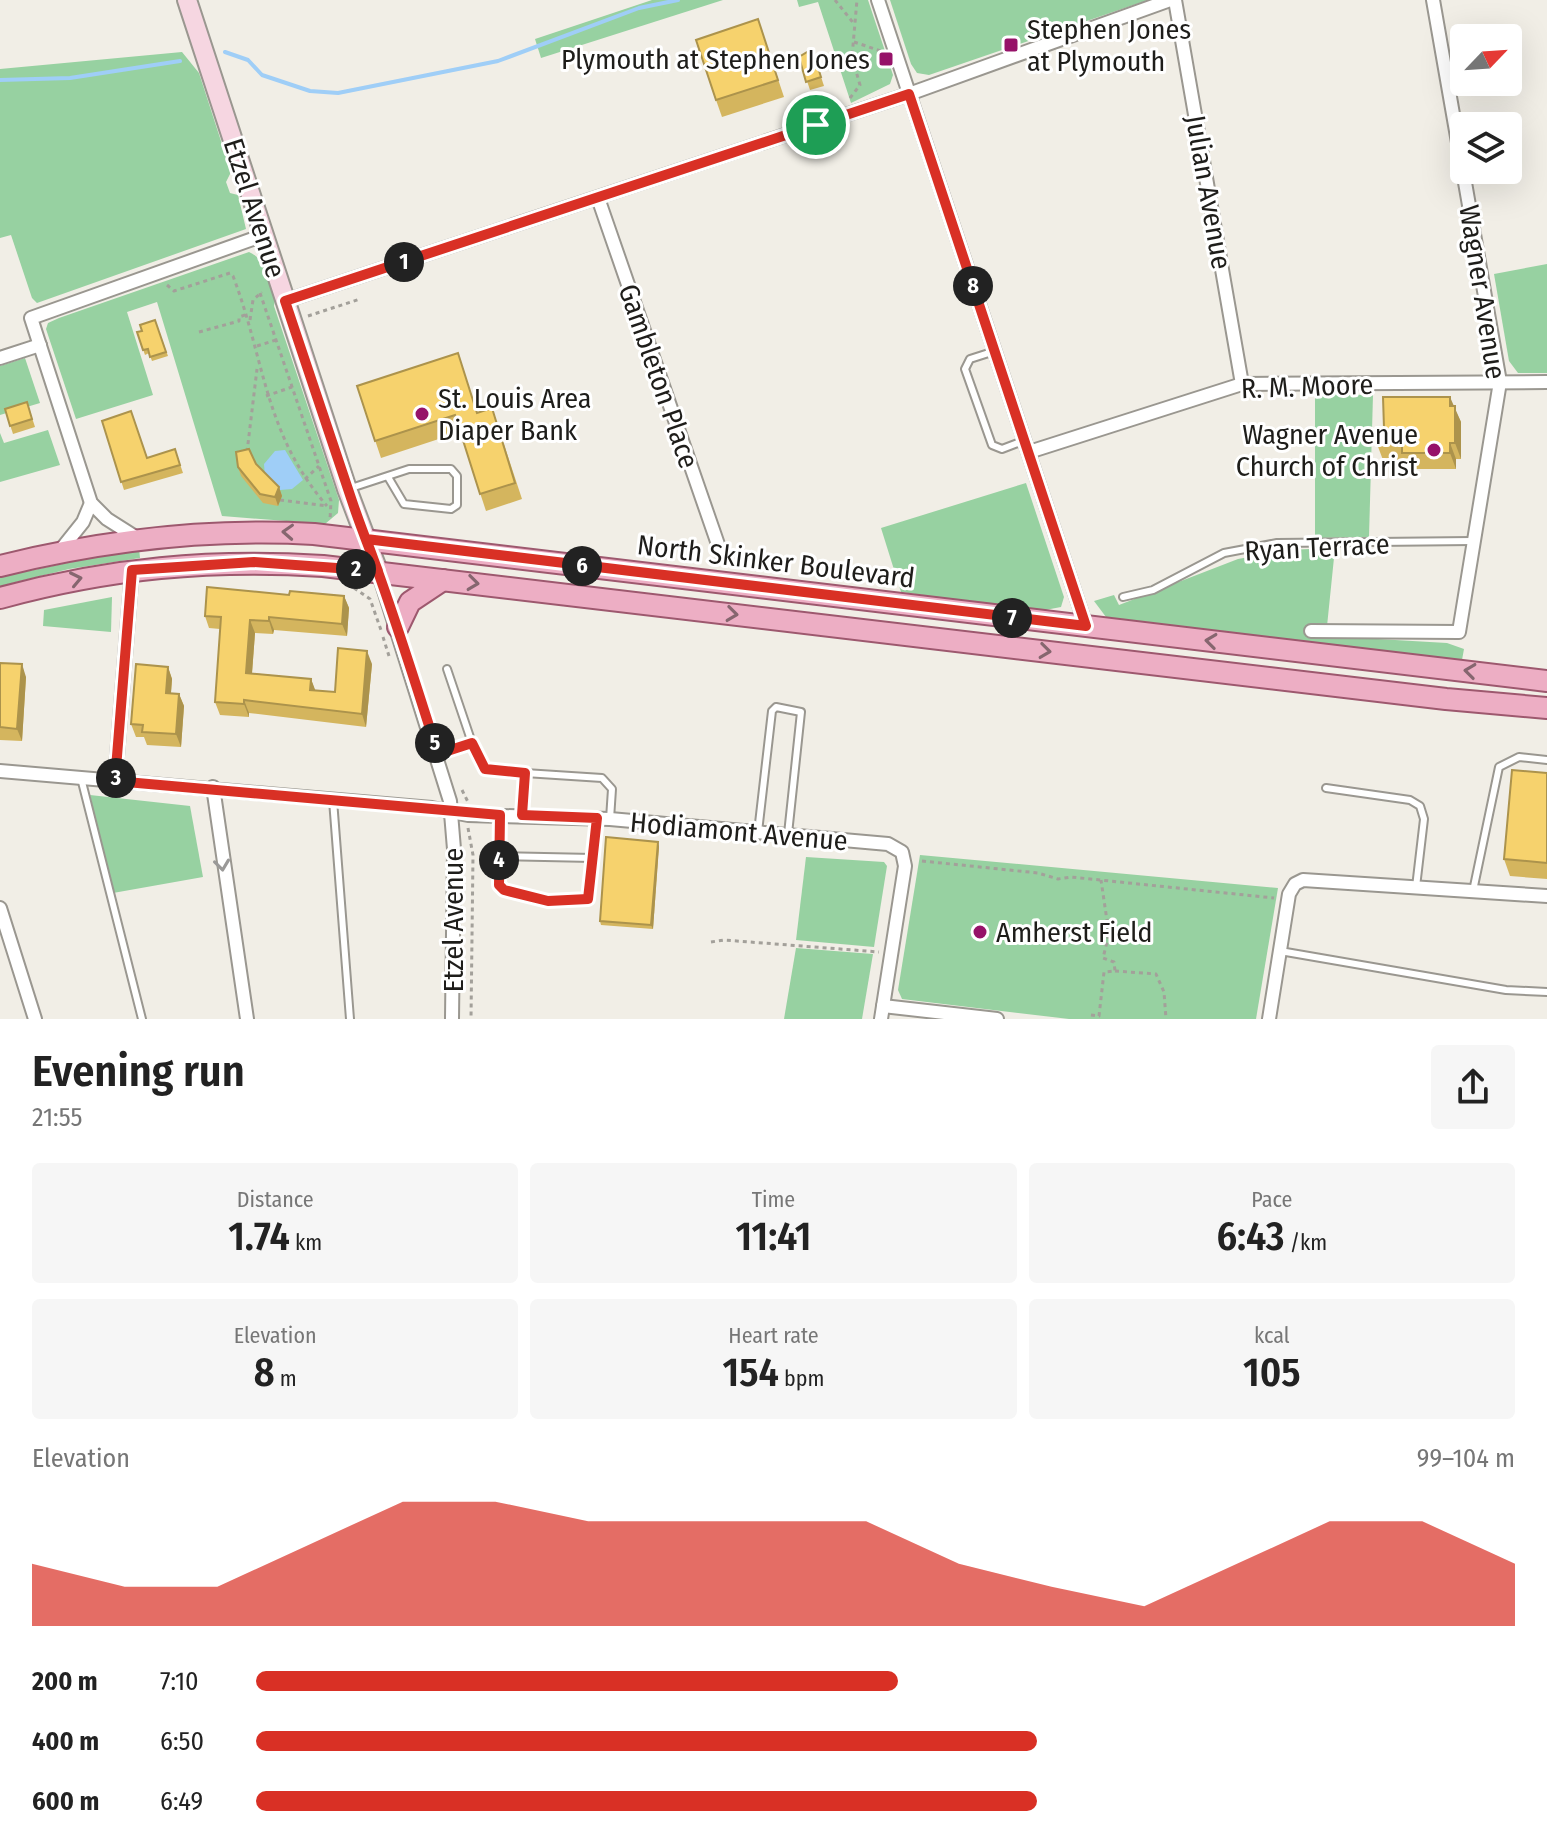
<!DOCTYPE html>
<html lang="en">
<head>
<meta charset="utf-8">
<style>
  :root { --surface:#fff; --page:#f6f6f6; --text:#222; --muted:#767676; --accent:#d93025 }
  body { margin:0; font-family:"Fira Sans Condensed",sans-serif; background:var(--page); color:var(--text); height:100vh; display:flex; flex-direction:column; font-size:30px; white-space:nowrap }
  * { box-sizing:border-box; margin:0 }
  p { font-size:26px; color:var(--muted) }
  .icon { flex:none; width:44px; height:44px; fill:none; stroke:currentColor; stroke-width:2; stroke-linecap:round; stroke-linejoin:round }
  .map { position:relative; height:1019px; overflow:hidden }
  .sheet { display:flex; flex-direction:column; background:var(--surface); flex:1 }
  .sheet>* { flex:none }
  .needle { width:52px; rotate:65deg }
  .buttons { position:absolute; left:1450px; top:24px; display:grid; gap:16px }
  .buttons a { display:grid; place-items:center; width:72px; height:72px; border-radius:8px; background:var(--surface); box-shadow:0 8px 32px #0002; font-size:40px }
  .pin { position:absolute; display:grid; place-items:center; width:68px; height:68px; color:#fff; margin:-34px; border:4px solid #fff; border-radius:50%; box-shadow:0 2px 8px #0007 }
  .km { position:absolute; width:40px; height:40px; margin:-20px; border-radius:50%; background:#222; color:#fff; font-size:22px; line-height:40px; text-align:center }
  .round { display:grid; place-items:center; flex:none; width:84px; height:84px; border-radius:8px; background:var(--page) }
  .head { display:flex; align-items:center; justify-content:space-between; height:136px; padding:0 32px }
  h1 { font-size:44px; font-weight:600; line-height:60px }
  .figures { display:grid; grid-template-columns:repeat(3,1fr); gap:12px; height:136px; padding:8px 32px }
  .figures div { display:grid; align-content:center; border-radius:8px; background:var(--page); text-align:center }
  .figures b { font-size:40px; font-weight:600 }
  .figures small { font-size:22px; font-weight:400 }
  .figures p { font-size:22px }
  .chart { height:224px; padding:16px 32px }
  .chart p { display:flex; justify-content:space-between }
  .chart svg { width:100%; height:144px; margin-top:8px; fill:var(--accent); opacity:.7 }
  ul { padding:0 32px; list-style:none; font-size:26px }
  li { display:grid; grid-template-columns:128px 96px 1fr; align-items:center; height:60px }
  li i { height:20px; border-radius:10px; background:var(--accent) }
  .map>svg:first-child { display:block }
  .green { fill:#97d1a1 }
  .water { fill:#9fcef7 }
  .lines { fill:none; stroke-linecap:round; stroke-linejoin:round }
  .stream { stroke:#9fcef7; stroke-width:4 }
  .lane-casing { stroke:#9a9790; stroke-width:10 }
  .street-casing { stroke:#9a9790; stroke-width:16 }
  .secondary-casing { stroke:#9a9790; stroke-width:22 }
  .primary-casing { stroke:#9d586e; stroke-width:24 }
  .path { stroke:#a3a09a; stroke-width:3; stroke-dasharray:4 4; stroke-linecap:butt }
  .lane { stroke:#fff; stroke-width:6 }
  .street { stroke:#fff; stroke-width:12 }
  .secondary { stroke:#f6d6e1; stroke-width:18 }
  .primary { stroke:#edaec4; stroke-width:20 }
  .wall { fill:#d4b55e }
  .shaded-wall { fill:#ac934c }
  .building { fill:#f6d26d; stroke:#ac934c; stroke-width:2 }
  .oneway { stroke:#86666f }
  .oneway2 { stroke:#9a9998 }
  .route-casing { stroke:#fff; stroke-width:16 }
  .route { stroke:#d93025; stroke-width:10 }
  .poi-dot { fill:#961269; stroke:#fff; stroke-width:3 }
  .labels { text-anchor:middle; stroke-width:6; stroke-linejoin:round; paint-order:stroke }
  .poi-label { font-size:28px; fill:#1e1d1a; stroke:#fff; text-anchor:start }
  .street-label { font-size:28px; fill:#1e1d1a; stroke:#fff }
</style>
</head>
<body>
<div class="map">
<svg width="1547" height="1019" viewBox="0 0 1547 1019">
  <rect width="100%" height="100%" fill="#f1eee6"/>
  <!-- green -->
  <g class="green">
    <path d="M652,0H723L541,58L535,39Z"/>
    <path d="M797,0H868L893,75L890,84L851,103L818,2L799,7Z"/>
    <path d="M890,0H1148L929,75L917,73L911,64Z"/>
    <path d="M182,52L199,73L231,172L226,182L230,193L238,195L246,229L37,303L32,298L11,235L0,238V69Z"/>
    <path d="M249,252C266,259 278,289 274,306L339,500L338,513L325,524L222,516L157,302L127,312L153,395L76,419L46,329L48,323L59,318Z"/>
    <path d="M1547,264V373H1518L1509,361L1494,274Z"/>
    <path d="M25,358L40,403L0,415V366Z"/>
    <path d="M1315,394L1373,395L1369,537L1315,538Z"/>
    <path d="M48,430L60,465L0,482V433L4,443Z"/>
    <path d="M1026,483L1064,597L1061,607L1040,611L901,592L881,528Z"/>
    <path d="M139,548L140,558L69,569L0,586V577Z"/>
    <path d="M1335,548L1326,636L1447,643L1464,649L1462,660L1106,617L1094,601L1114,595L1119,605L1238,559L1286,550Z"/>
    <path d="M112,597L111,632L43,626L44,610Z"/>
    <path d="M90,795L190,806L203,877L113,893Z"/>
    <path d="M920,855L1278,888L1256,1019H1069L902,999L898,990Z"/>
    <path d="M806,857L884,862L887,866L874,947L796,940Z"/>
    <path d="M796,948L873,954L862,1019H784Z"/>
  </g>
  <!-- water -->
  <path class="water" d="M285,450L303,480L292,489L280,490L265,477L264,464L275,451Z"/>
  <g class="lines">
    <!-- stream -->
    <g class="stream">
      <path d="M225,52L248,60L262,75L310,91L338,93L498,61L639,8L678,0"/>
      <path d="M0,80L70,78L180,61"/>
    </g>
    <defs>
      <g id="lane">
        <path d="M995,351L970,359L965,369L992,445L1002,449L1023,441"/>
        <path d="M351,488L409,469H451L457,476V505L451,509L404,504L388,477"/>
        <path d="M1123,597L1153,590L1224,553L1277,543L1473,541"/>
        <path d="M447,669L472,743"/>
        <path d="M438,754L472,743L485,769L525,773L522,815"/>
        <path d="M525,773L602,778L612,789L610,819"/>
        <path d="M81,778L142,1019"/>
        <path d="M1326,788L1410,800L1420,806L1424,819L1416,887"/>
        <path d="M333,800L350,1019"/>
        <path d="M500,815L499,885L504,890L548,901L588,899L597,818"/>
        <path d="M758,832L772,711L776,707L801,712L788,834"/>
        <path d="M499,856L593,858"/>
        <path d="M1473,891L1499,767L1519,757L1547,760"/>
        <path d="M1280,951L1506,990L1547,992"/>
      </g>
      <g id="street">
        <path d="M878,0L1086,626"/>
        <path d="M1175,0L1242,384"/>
        <path d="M598,198L721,553"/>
        <path d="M285,301L909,94L1170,0"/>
        <path d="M0,358L40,345"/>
        <path d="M1029,452L1242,384L1547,382"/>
        <path d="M137,538L107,519L91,503L31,318L264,235"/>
        <path d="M59,552L83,522L91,503"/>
        <path d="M378,571L450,801L454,849L452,1019"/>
        <path d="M1311,631L1459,632L1500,382L1433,0"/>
        <path d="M0,771L432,808L468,815L610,819L888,844L902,852L905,866L881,1019"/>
        <path d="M115,781L132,570"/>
        <path d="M213,787L247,1019"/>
        <path d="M0,908L35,1019"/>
        <path d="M883,1006L997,1019"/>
        <path d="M1269,1019L1289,894L1295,884L1303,880L1547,896"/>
      </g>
      <path id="secondary" d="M187,0L347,489L378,571"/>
      <g id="primary">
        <path d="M0,566C105,540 206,528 314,534L1547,681"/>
        <path d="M0,598C110,568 210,559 323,566L1446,699L1547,708"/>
        <path d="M398,627L410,602L443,580"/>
      </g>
    </defs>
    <!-- lane casing -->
    <use href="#lane" class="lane-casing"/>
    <!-- street casing -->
    <use href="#street" class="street-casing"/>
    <!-- secondary casing -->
    <use href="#secondary" class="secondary-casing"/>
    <!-- primary casing -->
    <use href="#primary" class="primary-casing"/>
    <!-- path -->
    <g class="path">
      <path d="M835,0L855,25"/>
      <path d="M854,42L881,51"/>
      <path d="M850,98L860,85L852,57L857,0"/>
      <path d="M167,285L174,291L230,273L233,276C265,360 264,433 327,506"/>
      <path d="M260,293L331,501L330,520"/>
      <path d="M308,316L360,299"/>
      <path d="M250,320L253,300L262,292"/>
      <path d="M199,332L239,321V317L248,314"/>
      <path d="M257,346L276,340"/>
      <path d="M266,396L292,387"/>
      <path d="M247,452L257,369"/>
      <path d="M305,479L319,466"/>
      <path d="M280,500L327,506"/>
      <path d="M354,588L370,599L381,630"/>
      <path d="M383,637L389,656"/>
      <path d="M462,790L469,804"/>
      <path d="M468,828L473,855L471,1019"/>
      <path d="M922,861L1038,873L1058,879L1071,877L1274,898"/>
      <path d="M711,942L724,940L879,952"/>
      <path d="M1115,971L1156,974L1164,992L1166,1019"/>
      <path d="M1091,1015L1099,1016L1104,972L1115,971L1114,962L1103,958L1109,934L1101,880"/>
    </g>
    <!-- lane -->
    <use href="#lane" class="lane"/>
    <!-- street -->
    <use href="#street" class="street"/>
    <!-- secondary -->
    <use href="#secondary" class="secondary"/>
    <!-- primary -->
    <use href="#primary" class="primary"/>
  </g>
  <!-- wall -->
  <g class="wall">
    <path d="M758,19L784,97L722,117L716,100Z"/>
    <path d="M812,49L824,86L810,90L799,57Z"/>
    <path d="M155,320L168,356L152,361L149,353L145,355L137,332L142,331Z"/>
    <path d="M357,386L478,413L492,408L522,499L486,511L460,432L381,458Z"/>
    <path d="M27,402L35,427L13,434L5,409Z"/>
    <path d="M1453,406L1461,422V459H1456V469H1408L1405,460H1383L1377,444L1384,428Z"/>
    <path d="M102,421L148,458L175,449L183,473L124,490Z"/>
    <path d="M256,464L279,487L282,496L278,506L263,503L241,476L238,467Z"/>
    <path d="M289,595L344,596L349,608L347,636L274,630L273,634L255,633L252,673L311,679L315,691L335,692L372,664L366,727L249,713V717L220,715L215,702L220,629L209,628L205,616Z"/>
    <path d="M0,663L26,677L22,741L0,740Z"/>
    <path d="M168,667L172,679L171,693L179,694L184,706L181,747L147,745L144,737H136L131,724Z"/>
    <path d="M1547,773V879L1510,876L1504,859Z"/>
    <path d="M659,846L653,929L601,925L600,921Z"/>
  </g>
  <!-- shaded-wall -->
  <g class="shaded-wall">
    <path d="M1450,397L1461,422V459L1455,443Z"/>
    <path d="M1450,443L1456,459V469L1450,453Z"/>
    <path d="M279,487L282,496L278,506L275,497Z"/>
    <path d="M344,596L349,608L347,636L342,624Z"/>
    <path d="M269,617L274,630L273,634L269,621Z"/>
    <path d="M250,620L255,633L251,686L246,673Z"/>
    <path d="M367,651L372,664L366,727L362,714Z"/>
    <path d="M22,664L26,677L22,741L17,729Z"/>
    <path d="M168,667L172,679L170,705L166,693Z"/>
    <path d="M311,679L316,692L310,690Z"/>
    <path d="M179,694L184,706L181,747L176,734Z"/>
    <path d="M244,700L249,713V717L244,704Z"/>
    <path d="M658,842L659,846L653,929L651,925Z"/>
  </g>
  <!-- building -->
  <g class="building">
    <path d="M758,19L778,80L716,100L696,40Z"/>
    <path d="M812,49L821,77L806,82L799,57Z"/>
    <path d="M155,320L166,352L150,357L148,349L143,350L137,332L142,331L140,325Z"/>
    <path d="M458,353L477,413L492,408L515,483L480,494L455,415L375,441L357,386Z"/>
    <path d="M1383,397H1450V406H1455V443H1450V453H1402V444H1377V428H1384Z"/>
    <path d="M27,402L32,419L10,426L5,409Z"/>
    <path d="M131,411L147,458L175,449L180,465L121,482L102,421Z"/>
    <path d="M249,449L256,464L279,487L275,497L260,494L238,467L236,452Z"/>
    <path d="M207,587L289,595L290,591L344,596L342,624L269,617V621L250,620L246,673L311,679L310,690L335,692L338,648L367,651L362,714L244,700V704L215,702L221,617L205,616Z"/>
    <path d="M0,663L22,664L17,729L0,727Z"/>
    <path d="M136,664L168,667L166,693L179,694L176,734L142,732L143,725L131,724Z"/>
    <path d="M1512,770L1547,773V863L1504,859Z"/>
    <path d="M606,837L658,842L651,925L600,921Z"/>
  </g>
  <!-- one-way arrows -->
  <defs><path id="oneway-chevron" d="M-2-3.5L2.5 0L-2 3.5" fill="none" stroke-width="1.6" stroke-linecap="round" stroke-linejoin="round" transform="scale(2)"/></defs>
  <g class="oneway">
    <use href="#oneway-chevron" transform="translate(288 532) rotate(-177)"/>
    <use href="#oneway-chevron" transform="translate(76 579) rotate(-12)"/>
    <use href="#oneway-chevron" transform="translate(473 583) rotate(7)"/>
    <use href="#oneway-chevron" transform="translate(732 614) rotate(7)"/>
    <use href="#oneway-chevron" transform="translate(1211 641) rotate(-173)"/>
    <use href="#oneway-chevron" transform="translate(1045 651) rotate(7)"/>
    <use href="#oneway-chevron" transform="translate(1470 671) rotate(-173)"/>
  </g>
  <use class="oneway2" href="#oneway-chevron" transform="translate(222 865) rotate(83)"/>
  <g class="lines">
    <defs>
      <path id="route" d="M816,125L285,301L352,501C360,525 369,548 378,571L254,562L132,570L115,781L500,815L499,885L504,890L548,901L588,899L597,818L522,815L525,773L485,769L472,743L438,754C415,682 393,610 366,539L1086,626L909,94L816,125"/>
    </defs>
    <!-- route casing -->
    <use href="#route" class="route-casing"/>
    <!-- route -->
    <use href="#route" class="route"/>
  </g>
  <!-- markers -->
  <g class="poi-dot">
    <rect x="1003" y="37" width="16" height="16" rx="4"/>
    <rect x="878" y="51" width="16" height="16" rx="4"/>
    <circle cx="422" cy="414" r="8"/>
    <circle cx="1434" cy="450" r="8"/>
    <circle cx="980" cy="932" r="8"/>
  </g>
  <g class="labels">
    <!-- poi labels -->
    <g class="poi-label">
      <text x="1027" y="39">Stephen Jones<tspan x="1027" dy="32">at Plymouth</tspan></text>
      <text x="870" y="69" text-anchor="end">Plymouth at Stephen Jones</text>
      <text x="438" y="408">St. Louis Area<tspan x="438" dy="32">Diaper Bank</tspan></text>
      <text x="1418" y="444" text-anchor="end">Wagner Avenue<tspan x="1418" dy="32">Church of Christ</tspan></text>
      <text x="996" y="942">Amherst Field</text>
    </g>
    <!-- street labels -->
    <g class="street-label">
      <text transform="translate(1209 192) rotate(80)" y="10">Julian Avenue</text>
      <text transform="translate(255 208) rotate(72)" y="10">Etzel Avenue</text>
      <text transform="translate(1483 292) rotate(81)" y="10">Wagner Avenue</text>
      <text transform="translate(659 376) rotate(71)" y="10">Gambleton Place</text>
      <text transform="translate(1307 386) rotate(-2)" y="10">R. M. Moore</text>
      <text transform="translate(1317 547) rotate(-3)" y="10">Ryan Terrace</text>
      <text transform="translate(776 561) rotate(7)" y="10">North Skinker Boulevard</text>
      <text transform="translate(739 831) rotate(5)" y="10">Hodiamont Avenue</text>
      <text transform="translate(453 920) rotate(-90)" y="10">Etzel Avenue</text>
    </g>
  </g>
</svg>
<div class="buttons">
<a><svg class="needle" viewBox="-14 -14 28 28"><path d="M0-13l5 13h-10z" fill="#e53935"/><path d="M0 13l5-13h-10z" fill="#767676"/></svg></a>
<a><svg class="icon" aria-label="layers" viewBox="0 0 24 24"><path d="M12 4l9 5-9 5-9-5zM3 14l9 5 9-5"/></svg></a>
</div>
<div class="pin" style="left:816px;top:125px;background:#1e9e55"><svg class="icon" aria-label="arrive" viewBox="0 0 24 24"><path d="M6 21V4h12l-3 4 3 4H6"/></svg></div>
<b class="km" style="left:404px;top:262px">1</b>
<b class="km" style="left:356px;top:569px">2</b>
<b class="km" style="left:116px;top:778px">3</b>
<b class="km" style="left:499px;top:860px">4</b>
<b class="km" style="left:435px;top:743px">5</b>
<b class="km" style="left:582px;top:566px">6</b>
<b class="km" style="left:1012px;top:618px">7</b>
<b class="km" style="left:973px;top:286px">8</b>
</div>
<section class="sheet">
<div class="head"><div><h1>Evening run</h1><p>21:55</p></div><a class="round"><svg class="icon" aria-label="share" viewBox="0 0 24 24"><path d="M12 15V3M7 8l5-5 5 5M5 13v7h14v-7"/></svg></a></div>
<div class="figures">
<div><p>Distance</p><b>1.74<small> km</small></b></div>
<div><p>Time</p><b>11:41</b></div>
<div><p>Pace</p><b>6:43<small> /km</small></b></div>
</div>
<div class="figures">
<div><p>Elevation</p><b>8<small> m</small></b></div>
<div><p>Heart rate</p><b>154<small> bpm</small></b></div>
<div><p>kcal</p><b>105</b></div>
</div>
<div class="chart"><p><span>Elevation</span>99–104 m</p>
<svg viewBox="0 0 160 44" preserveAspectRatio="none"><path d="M0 44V25L10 32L20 32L30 19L40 6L50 6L60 12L70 12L80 12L90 12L100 25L110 32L120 38L130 25L140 12L150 12L160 25V44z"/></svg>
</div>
<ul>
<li><b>200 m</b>7:10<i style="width:51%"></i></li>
<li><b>400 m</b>6:50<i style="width:62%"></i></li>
<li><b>600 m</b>6:49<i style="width:62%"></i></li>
</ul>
</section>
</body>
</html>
